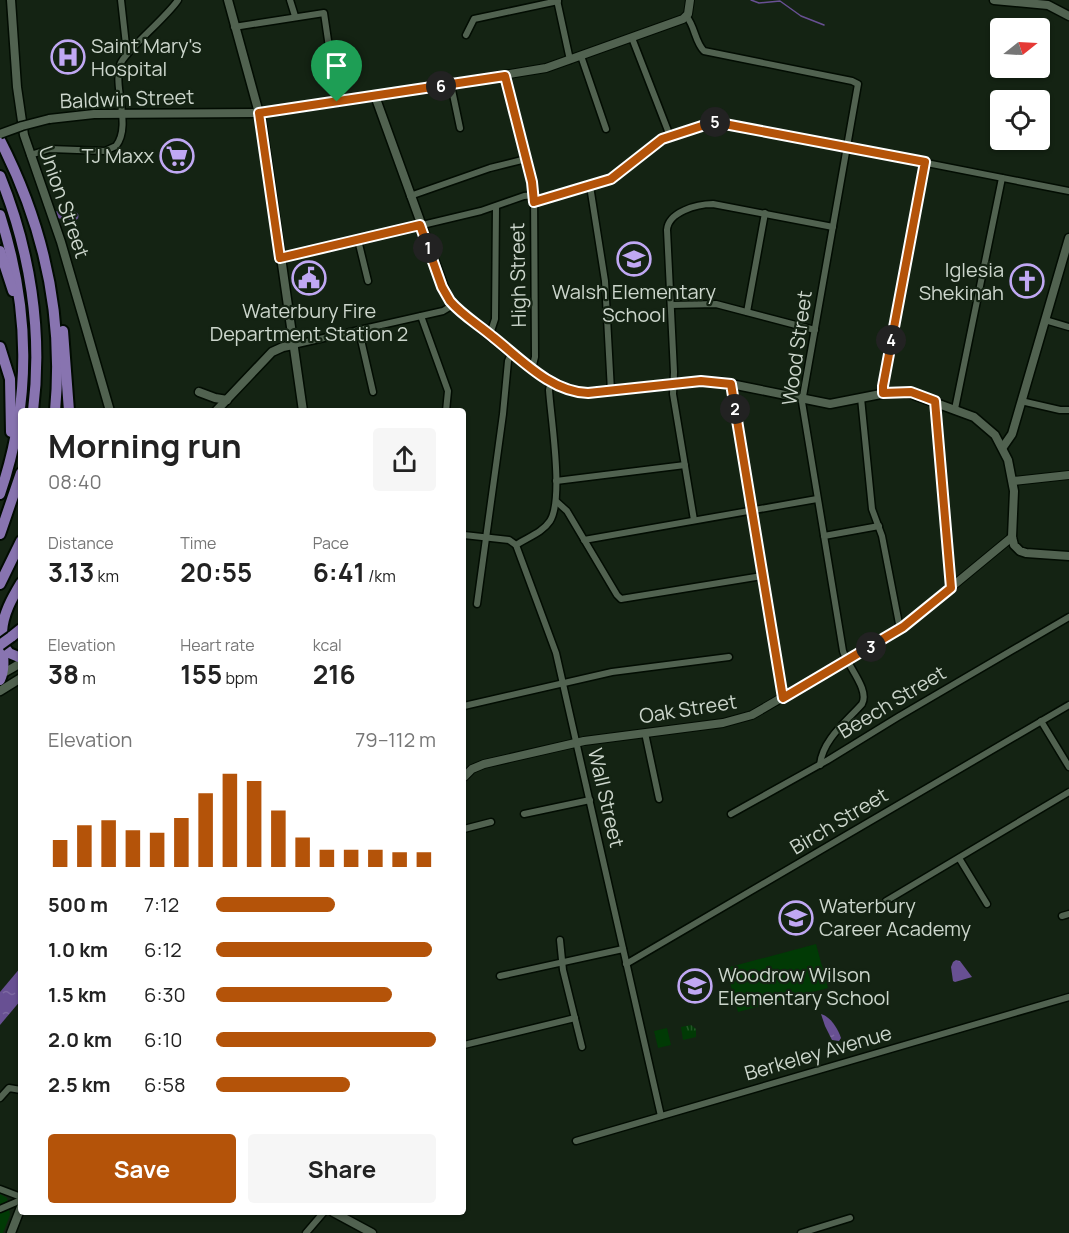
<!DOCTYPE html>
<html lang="en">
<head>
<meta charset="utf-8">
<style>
  :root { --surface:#fff; --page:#f6f6f6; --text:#222; --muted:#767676; --accent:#b45309 }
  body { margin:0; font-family:Manrope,sans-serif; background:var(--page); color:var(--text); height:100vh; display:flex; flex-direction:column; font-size:22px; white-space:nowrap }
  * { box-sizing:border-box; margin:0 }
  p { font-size:20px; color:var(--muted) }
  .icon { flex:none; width:33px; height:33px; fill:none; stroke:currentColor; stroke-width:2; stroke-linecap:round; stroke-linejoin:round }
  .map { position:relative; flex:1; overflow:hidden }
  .side { position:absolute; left:18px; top:408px; width:448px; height:807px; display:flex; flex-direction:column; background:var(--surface); border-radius:6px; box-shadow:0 2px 4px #0004 }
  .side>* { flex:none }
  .needle { width:39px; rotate:72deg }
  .fabs { position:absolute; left:990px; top:18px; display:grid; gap:12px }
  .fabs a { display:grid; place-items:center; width:60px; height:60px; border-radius:6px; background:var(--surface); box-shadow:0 2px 4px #0004; font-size:30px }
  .pin { position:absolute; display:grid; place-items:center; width:51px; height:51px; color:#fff; margin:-62px -26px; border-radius:50% 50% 50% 0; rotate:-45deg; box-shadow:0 0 6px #0007 }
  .pin .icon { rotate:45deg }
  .km { position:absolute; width:30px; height:30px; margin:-15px; border-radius:50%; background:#222; color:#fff; font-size:16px; line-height:30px; text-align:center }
  .round { display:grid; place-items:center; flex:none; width:63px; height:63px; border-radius:6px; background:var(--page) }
  .head { display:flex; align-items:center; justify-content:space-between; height:102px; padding:0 30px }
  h1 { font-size:33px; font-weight:700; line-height:45px }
  .figures { display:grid; grid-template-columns:repeat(3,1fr); gap:9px; height:102px; padding:6px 30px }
  .figures div { display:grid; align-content:center }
  .figures b { font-size:26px; font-weight:700 }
  .figures small { font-size:16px; font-weight:400 }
  .figures p { font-size:16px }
  .chart { height:168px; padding:12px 30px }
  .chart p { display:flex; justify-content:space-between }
  .chart svg { width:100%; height:108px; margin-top:6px; stroke:var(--accent); stroke-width:6 }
  .cta { display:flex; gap:12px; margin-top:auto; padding:12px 30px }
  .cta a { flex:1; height:69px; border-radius:6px; background:var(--accent); color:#fff; font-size:24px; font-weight:700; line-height:69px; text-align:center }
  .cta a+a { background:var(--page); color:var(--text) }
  ul { padding:0 30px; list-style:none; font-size:20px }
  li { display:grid; grid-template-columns:96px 72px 1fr; align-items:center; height:45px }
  li i { height:15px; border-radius:8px; background:var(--accent) }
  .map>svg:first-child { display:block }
  .green { fill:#013a05 }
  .park { fill:url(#park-tufts) }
  .water { fill:url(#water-ripples) }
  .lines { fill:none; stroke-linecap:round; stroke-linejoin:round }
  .stream { stroke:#685093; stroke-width:1.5 }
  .river { stroke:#685093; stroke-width:9 }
  .minor-casing { stroke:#020c02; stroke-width:9 }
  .tertiary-casing { stroke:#020c02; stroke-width:10 }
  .secondary-casing { stroke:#020c02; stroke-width:11 }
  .motorway-casing { stroke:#020c02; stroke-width:14 }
  .minor { stroke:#516250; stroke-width:6 }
  .tertiary { stroke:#516250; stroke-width:8 }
  .secondary { stroke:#516250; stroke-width:8 }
  .motorway { stroke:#8874b0; stroke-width:10 }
  .secondary-bridge-casing { stroke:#020c02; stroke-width:11; stroke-linecap:butt }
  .motorway-bridge-casing { stroke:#020c02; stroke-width:14; stroke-linecap:butt }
  .secondary-bridge { stroke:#516250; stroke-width:8 }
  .motorway-bridge { stroke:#8874b0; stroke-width:10 }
  .route-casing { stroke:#fff; stroke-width:12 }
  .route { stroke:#b45309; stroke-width:8 }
  .labels { text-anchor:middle; stroke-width:4.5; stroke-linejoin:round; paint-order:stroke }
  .poi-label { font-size:20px; fill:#ccd6cc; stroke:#142313; text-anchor:start }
  .street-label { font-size:20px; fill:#ccd6cc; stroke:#142313 }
</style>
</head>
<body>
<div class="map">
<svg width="1069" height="1233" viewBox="0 0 1069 1233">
  <defs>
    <pattern id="park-tufts" width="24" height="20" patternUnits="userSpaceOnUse" patternTransform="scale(1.5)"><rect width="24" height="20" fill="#013a05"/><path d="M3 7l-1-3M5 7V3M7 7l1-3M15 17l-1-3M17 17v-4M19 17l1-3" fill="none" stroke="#255628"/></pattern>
    <pattern id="water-ripples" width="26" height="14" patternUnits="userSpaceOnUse" patternTransform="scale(1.5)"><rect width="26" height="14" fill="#685093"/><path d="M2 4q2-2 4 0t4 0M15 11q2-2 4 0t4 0" fill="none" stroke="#7c68a1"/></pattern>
  </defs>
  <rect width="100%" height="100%" fill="#142313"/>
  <!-- green -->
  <g class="green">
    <path d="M816,944L828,988L738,1012L726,968Z"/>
    <path d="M667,1028L671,1045L658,1048L654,1031Z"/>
  </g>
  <!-- park -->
  <g class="park">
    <path d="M691,1025L696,1029V1037L683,1040L681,1027Z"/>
    <path d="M0,1194L7,1198L10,1215L3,1233H0Z"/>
  </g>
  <!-- water -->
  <g class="water">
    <path d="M956,960L960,961L972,977L955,982L953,981L951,967L953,962Z"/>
    <path d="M21,967V1000L0,1025V992Z"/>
    <path d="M821,1014C831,1017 838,1029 841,1038L839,1041L832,1040L825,1026Z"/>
  </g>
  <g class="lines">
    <!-- stream -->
    <path class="stream" d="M751,0L759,3L780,1L801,16L824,25"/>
    <!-- river -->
    <path class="river" d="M60,214L74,216"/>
    <defs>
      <g id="minor">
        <path d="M121,0L127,54"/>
        <path d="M290,0L295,16"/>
        <path d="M557,0L570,60"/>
        <path d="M687,17C695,27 695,42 704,51L852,81L858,84L802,402L843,651C848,667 870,690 862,704C847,721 822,740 820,765"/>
        <path d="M234,27L324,13L337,102"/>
        <path d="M466,35L474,19L558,1"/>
        <path d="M632,38L670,136"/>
        <path d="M581,56L606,129"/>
        <path d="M505,76L534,191L535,357L532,369"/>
        <path d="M451,85L460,128"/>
        <path d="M30,155L50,149L105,151L116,146C132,125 113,90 120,65C123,53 167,17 178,0"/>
        <path d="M590,186L605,281L611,391"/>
        <path d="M410,196L490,168L526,159"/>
        <path d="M534,202L611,179L662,139L704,124L718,122L1069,191"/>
        <path d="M358,240L368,281"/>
        <path d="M280,259L481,211L524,196L534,195"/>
        <path d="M671,305L716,304L815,330"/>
        <path d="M747,312L765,213"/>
        <path d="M421,316L448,391L446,411"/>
        <path d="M1045,320L1069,327"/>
        <path d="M359,331L373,392"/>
        <path d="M490,334L495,319L496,207"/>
        <path d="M293,345L443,311L453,305"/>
        <path d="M731,384L783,698"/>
        <path d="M883,393V384L925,162"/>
        <path d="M861,398L872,509L882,536L900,629"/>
        <path d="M1021,401L1060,410H1069"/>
        <path d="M935,402L951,588"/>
        <path d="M955,409L1002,178"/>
        <path d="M556,481L685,465"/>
        <path d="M557,502L567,511L617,595L621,599L762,576"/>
        <path d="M694,520L673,394L674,372L667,230C668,212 697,204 713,204L833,227"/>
        <path d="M464,535L509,540L516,545L556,653L661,1116"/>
        <path d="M824,536L879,526"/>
        <path d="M584,540L817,499"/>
        <path d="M516,545C528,537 542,533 550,521C564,499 551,419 549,390L551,381"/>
        <path d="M477,604L503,414L508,361L512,352"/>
        <path d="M464,706L612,672L729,657"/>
        <path d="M1041,721L1069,767"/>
        <path d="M645,733L659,799"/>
        <path d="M524,814L590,800"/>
        <path d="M731,814L828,760L898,717L1069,617"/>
        <path d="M464,829L491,822"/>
        <path d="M959,858L987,904"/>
        <path d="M886,901L1069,792"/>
        <path d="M1062,916L1069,914"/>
        <path d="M560,940L563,970L582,1047"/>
        <path d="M626,964L1069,705"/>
        <path d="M500,976L623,949"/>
        <path d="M464,1045L575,1018"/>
        <path d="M0,1098L9,1088L21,1090"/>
        <path d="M576,1141L1069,997"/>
        <path d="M0,1189L21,1197"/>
        <path d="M0,1209L21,1200"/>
        <path d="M306,1233L324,1212"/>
        <path d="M801,1233L850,1218"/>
      </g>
      <g id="tertiary">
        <path d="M375,96L546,68L683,19L688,14L690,0"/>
        <path d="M1013,481L1069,475"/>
        <path d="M464,777L472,769L484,764L584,741L723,723L752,715L903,627L1012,537"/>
      </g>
      <g id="secondary">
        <path d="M11,0L17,87L24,135L61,242L110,411"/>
        <path d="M228,0L262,124L303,411"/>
        <path d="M994,0L1048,5L1069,16"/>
        <path d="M49,119L94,114L259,113L375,96L448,298L459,310C491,335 545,388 583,393L704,381L721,382L830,404L886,393L906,392L974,417L995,435L1008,460L1014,491L1012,537L1014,545L1020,551L1026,553L1069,556"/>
        <path d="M199,392L215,398L227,400"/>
        <path d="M216,411L272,352L283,347L293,345"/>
        <path d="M1003,447L1012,434L1069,238"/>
        <path d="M0,675L21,663"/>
        <path d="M0,691L21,678"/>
        <path d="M333,1212L372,1233"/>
        <path d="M11,1233L21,1207"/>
      </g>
      <g id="motorway">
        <path d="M0,140C43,224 64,316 55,411"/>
        <path d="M0,176C30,250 43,331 33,411"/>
        <path d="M0,215C30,309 32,400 0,494"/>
        <path d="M0,251L13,291"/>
        <path d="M63,331L69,411"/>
        <path d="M0,347L10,379L11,432"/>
        <path d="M0,534L21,473"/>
        <path d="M0,584L21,541"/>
        <path d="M11,637L21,629"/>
        <path d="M3,645L9,653L21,658"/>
        <path d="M0,680C7,665 1,648 2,632C3,614 12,598 21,583"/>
      </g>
    </defs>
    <!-- minor casing -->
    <use href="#minor" class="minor-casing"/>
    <!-- tertiary casing -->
    <use href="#tertiary" class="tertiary-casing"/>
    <!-- secondary casing -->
    <use href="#secondary" class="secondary-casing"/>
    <!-- motorway casing -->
    <use href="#motorway" class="motorway-casing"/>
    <!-- minor -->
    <use href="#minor" class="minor"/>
    <!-- tertiary -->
    <use href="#tertiary" class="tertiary"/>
    <!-- secondary -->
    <use href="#secondary" class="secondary"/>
    <!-- motorway -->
    <use href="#motorway" class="motorway"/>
    <defs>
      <path id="secondary-bridge" d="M0,134L22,126L49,119"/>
      <path id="motorway-bridge" d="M0,645L11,637"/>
    </defs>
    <!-- secondary-bridge casing -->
    <use href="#secondary-bridge" class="secondary-bridge-casing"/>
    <!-- motorway-bridge casing -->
    <use href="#motorway-bridge" class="motorway-bridge-casing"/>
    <!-- secondary-bridge -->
    <use href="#secondary-bridge" class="secondary-bridge"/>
    <!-- motorway-bridge -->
    <use href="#motorway-bridge" class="motorway-bridge"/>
  </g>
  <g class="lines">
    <defs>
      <path id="route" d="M505,76L532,182L534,202L611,179L662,139L714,122L925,162L883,386V393L911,392L935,401L951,588L903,627L783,698L731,384L701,381L588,393C551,392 521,359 493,337C479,325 462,315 450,301L442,287L420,225L280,258L259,113Z"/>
    </defs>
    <!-- route casing -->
    <use href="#route" class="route-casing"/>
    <!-- route -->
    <use href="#route" class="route"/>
  </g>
  <!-- icons -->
  <defs>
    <symbol id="hospital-ring" viewBox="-11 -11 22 22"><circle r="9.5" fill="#142313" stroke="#c0a8f3" stroke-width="1.5"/><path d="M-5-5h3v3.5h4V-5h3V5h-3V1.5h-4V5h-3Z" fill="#c0a8f3"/></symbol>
    <symbol id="supermarket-ring" viewBox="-11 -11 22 22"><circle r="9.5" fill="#142313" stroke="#c0a8f3" stroke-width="1.5"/><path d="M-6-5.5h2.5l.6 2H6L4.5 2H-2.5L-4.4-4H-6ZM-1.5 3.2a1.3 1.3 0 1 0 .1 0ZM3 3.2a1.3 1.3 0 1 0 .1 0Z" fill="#c0a8f3"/></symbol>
    <symbol id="school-ring" viewBox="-11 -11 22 22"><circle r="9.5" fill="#142313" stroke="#c0a8f3" stroke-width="1.5"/><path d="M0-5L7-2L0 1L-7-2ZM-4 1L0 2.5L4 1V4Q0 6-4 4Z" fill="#c0a8f3"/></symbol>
    <symbol id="civic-ring" viewBox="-11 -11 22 22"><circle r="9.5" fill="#142313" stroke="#c0a8f3" stroke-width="1.5"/><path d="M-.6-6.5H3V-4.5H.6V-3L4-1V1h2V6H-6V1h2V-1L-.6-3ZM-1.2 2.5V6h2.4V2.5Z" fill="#c0a8f3"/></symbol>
    <symbol id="church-ring" viewBox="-11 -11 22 22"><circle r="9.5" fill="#142313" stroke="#c0a8f3" stroke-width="1.5"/><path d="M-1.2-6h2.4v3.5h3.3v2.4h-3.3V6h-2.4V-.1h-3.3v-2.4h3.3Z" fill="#c0a8f3"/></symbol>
  </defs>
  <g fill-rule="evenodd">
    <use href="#hospital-ring" x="49" y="38" width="38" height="38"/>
    <use href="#supermarket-ring" x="158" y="137" width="38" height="38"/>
    <use href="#school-ring" x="615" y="240" width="38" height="38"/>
    <use href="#civic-ring" x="290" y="259" width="38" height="38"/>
    <use href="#church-ring" x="1008" y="262" width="38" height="38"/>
    <use href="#school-ring" x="777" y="899" width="38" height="38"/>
    <use href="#school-ring" x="676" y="967" width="38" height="38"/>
  </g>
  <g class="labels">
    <!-- poi labels -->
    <g class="poi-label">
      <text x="91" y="53">Saint Mary's<tspan x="91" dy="23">Hospital</tspan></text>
      <text x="154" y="163" text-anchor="end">TJ Maxx</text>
      <text x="1004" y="277" text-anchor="end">Iglesia<tspan x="1004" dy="23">Shekinah</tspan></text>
      <text x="634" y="299" text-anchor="middle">Walsh Elementary<tspan x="634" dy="23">School</tspan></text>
      <text x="309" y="318" text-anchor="middle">Waterbury Fire<tspan x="309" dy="23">Department Station 2</tspan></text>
      <text x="819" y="913">Waterbury<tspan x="819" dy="23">Career Academy</tspan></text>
      <text x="718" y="982">Woodrow Wilson<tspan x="718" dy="23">Elementary School</tspan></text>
    </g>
    <!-- street labels -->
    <g class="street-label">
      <text transform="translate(127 99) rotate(-2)" y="7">Baldwin Street</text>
      <text transform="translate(64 202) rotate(71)" y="7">Union Street</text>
      <text transform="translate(518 275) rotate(-91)" y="7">High Street</text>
      <text transform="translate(797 348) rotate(-82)" y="7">Wood Street</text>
      <text transform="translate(892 702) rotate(-31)" y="7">Beech Street</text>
      <text transform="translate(688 709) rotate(-9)" y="7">Oak Street</text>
      <text transform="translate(606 798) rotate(77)" y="7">Wall Street</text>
      <text transform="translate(839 821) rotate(-31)" y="7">Birch Street</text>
      <text transform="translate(818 1053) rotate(-16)" y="7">Berkeley Avenue</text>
    </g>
  </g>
</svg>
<div class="fabs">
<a><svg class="needle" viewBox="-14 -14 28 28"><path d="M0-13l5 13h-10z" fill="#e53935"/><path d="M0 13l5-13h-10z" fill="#767676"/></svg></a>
<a><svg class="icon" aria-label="locate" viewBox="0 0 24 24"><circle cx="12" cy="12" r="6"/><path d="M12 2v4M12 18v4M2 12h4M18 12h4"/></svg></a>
</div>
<div class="pin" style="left:337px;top:102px;background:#1e9e55"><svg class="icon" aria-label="arrive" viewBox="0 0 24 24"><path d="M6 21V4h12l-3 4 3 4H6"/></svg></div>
<b class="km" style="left:428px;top:248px">1</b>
<b class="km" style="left:735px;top:409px">2</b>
<b class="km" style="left:871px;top:647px">3</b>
<b class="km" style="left:891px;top:340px">4</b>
<b class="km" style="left:715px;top:122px">5</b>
<b class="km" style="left:441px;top:86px">6</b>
<section class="side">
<div class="head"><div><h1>Morning run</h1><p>08:40</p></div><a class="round"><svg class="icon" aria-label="share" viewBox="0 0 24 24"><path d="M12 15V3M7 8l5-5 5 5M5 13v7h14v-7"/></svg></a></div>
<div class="figures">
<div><p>Distance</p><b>3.13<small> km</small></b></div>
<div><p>Time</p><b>20:55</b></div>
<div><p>Pace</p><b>6:41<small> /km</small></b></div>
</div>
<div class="figures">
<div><p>Elevation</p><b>38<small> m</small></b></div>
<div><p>Heart rate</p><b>155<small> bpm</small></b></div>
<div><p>kcal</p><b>216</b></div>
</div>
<div class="chart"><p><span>Elevation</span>79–112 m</p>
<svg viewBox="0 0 160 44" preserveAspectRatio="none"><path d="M5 44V33M15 44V27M25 44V25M35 44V29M45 44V30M55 44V24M65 44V14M75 44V6M85 44V9M95 44V21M105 44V32M115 44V37M125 44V37M135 44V37M145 44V38M155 44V38"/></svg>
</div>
<ul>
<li><b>500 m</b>7:12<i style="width:54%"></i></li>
<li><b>1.0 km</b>6:12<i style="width:98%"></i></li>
<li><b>1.5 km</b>6:30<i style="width:80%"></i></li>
<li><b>2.0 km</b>6:10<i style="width:100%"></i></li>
<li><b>2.5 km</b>6:58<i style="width:61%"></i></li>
</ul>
<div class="cta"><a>Save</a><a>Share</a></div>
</section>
</div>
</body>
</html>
